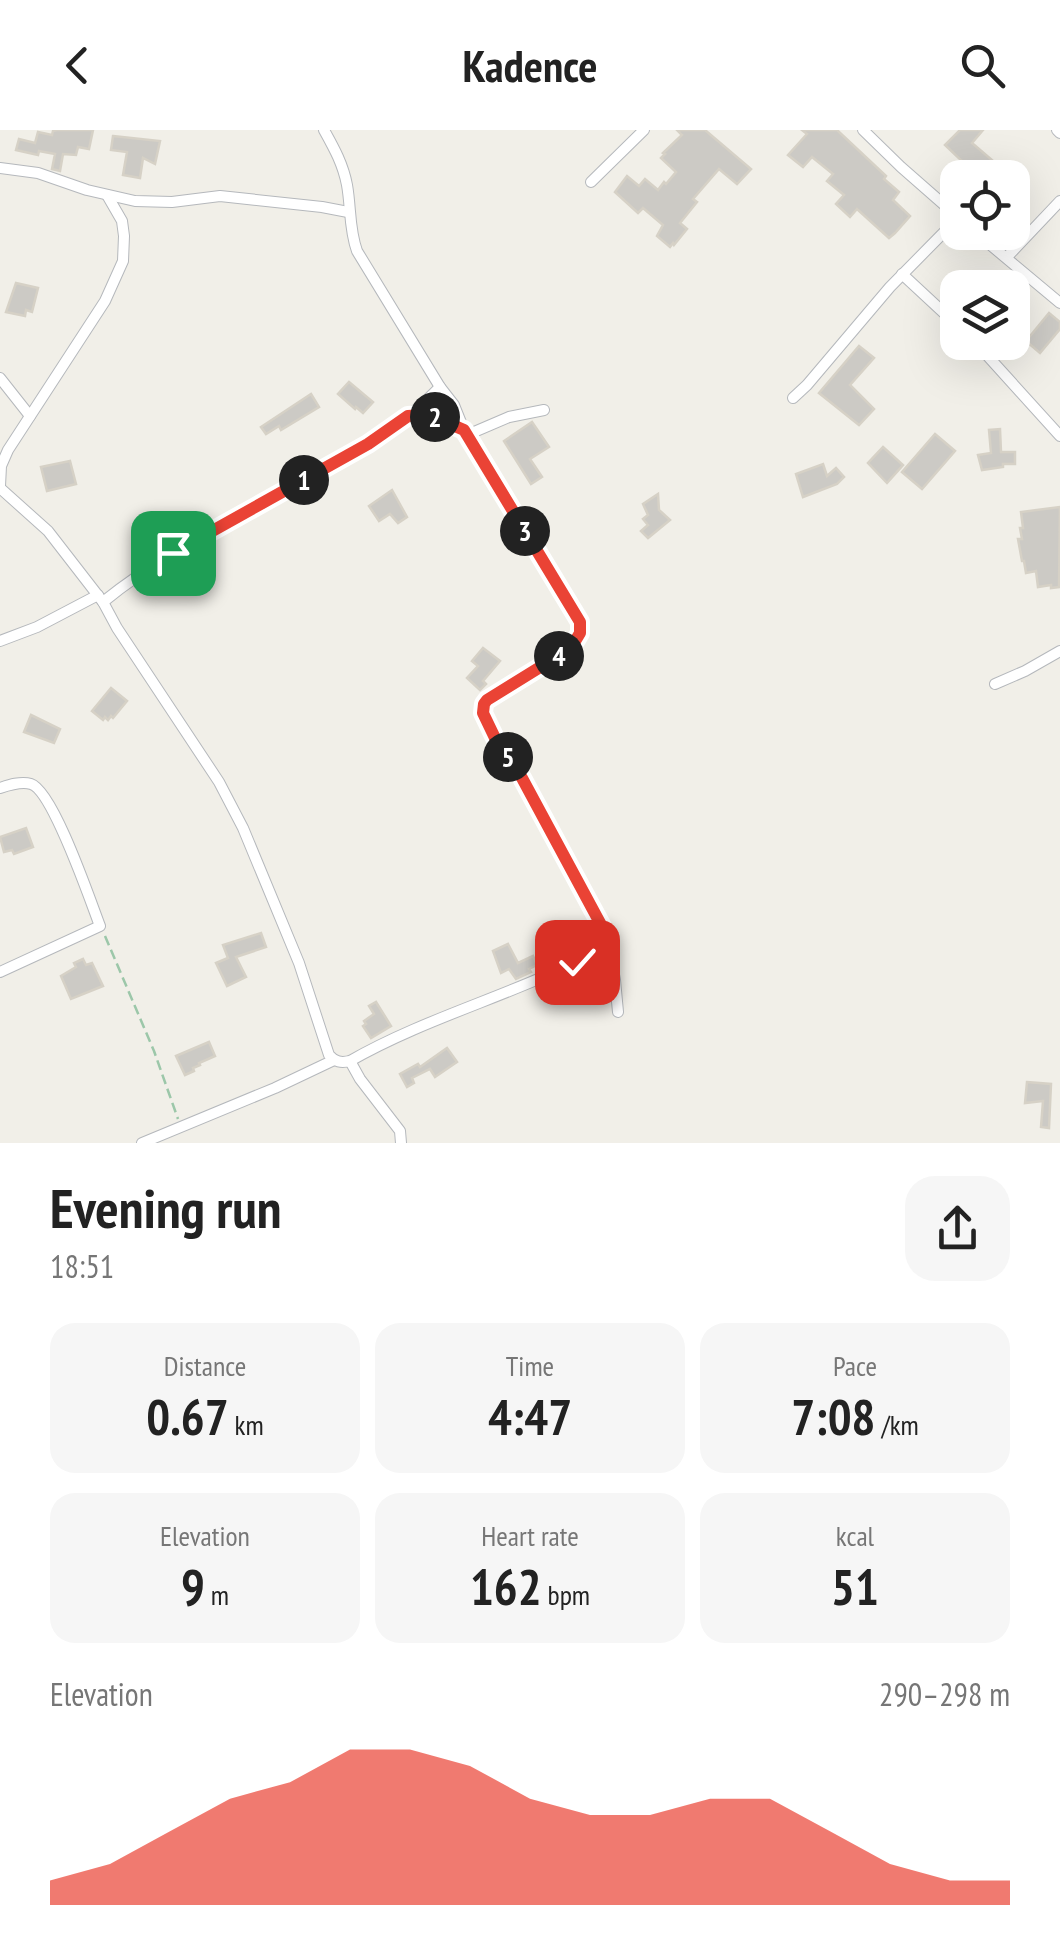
<!DOCTYPE html>
<html lang="en">
<head>
<meta charset="utf-8">
<style>
  :root { --surface:#fff; --page:#f6f6f6; --text:#222; --muted:#767676; --accent:#ea4335 }
  body { margin:0; font-family:"PT Sans Narrow",sans-serif; background:var(--page); color:var(--text); height:100vh; display:flex; flex-direction:column; font-size:38px; white-space:nowrap }
  * { box-sizing:border-box; margin:0 }
  p { font-size:32px; color:var(--muted) }
  .icon { flex:none; width:55px; height:55px; fill:none; stroke:currentColor; stroke-width:2; stroke-linecap:round; stroke-linejoin:round }
  .map { position:relative; height:1013px; overflow:hidden }
  .sheet { display:flex; flex-direction:column; background:var(--surface); flex:1 }
  .sheet>* { flex:none }
  .buttons { position:absolute; left:940px; top:30px; display:grid; gap:20px }
  .buttons a { display:grid; place-items:center; width:90px; height:90px; border-radius:20px; background:var(--surface); box-shadow:0 10px 40px #0002; font-size:50px }
  .pin { position:absolute; display:grid; place-items:center; width:85px; height:85px; color:#fff; margin:-42px; border-radius:20px; box-shadow:0 5px 15px #0006 }
  .km { position:absolute; width:50px; height:50px; margin:-25px; border-radius:50%; background:#222; color:#fff; font-size:28px; line-height:50px; text-align:center }
  .round { display:grid; place-items:center; flex:none; width:105px; height:105px; border-radius:30px; background:var(--page) }
  .head { display:flex; align-items:center; justify-content:space-between; height:170px; padding:0 50px }
  h1 { font-size:55px; font-weight:600; line-height:75px }
  .stats { display:grid; grid-template-columns:repeat(3,1fr); gap:15px; height:170px; padding:10px 50px }
  .stats div { display:grid; align-content:center; border-radius:25px; background:var(--page); text-align:center }
  .stats b { font-size:50px; font-weight:600 }
  .stats small { font-size:28px; font-weight:400 }
  .stats p { font-size:28px }
  .chart { height:280px; padding:20px 50px }
  .chart p { display:flex; justify-content:space-between }
  .chart svg { width:100%; height:180px; margin-top:10px; fill:var(--accent); opacity:.7 }
  header { display:flex; justify-content:space-between; align-items:center; height:130px; padding:0 50px; background:var(--surface); font-size:45px; font-weight:600 }
  .map>svg:first-child { display:block }
  .building { fill:#cccac5; stroke:#d6d1c6; stroke-width:2.5 }
  .lines { fill:none; stroke-linecap:round; stroke-linejoin:round }
  .minor-casing { stroke:#b5b8bc; stroke-width:12 }
  .path { stroke:#9cc7a9; stroke-width:2.5; stroke-dasharray:10 5; stroke-linecap:butt }
  .minor { stroke:#fff; stroke-width:10 }
  .route-casing { stroke:#fff; stroke-width:20 }
  .route { stroke:#ea4335; stroke-width:12 }
</style>
</head>
<body>
<header><svg class="icon" aria-label="back" viewBox="0 0 24 24"><path d="M15 5l-7 7 7 7"/></svg>Kadence<svg class="icon" aria-label="search" viewBox="0 0 24 24"><circle cx="10" cy="10" r="6"/><path d="M15 15l6 6"/></svg></header>
<div class="map">
<svg width="1060" height="1013" viewBox="0 0 1060 1013">
  <rect width="100%" height="100%" fill="#f1efe8"/>
  <!-- building -->
  <g class="building">
    <path d="M57,0H93L89,19L78,17L76,25L63,24L60,41L52,39L55,24L39,21L38,25L16,20L19,9L35,13L38,2L52,5L53,1Z"/>
    <path d="M677,0H705L751,39L737,54L719,39L693,69L697,72L680,93L687,99L674,115L673,113L670,117L657,106L663,95L643,78L638,83L615,62L627,46L639,56L645,49L658,60L664,52L666,54L676,42L661,28L665,24L663,23L682,5Z"/>
    <path d="M802,0H837L886,46L884,49L899,62L893,70L910,86L895,103L889,108L857,79L850,87L836,74L844,65L827,51L833,44L812,27L803,37L788,25L807,4Z"/>
    <path d="M960,0H983L972,13L992,30L976,48H971L957,37L962,31L945,15Z"/>
    <path d="M113,6L160,11L155,34L143,28L140,48L123,45L127,22L111,20Z"/>
    <path d="M16,153L38,158L32,182L26,180L25,186L6,182Z"/>
    <path d="M1049,183L1060,192V199L1040,223L1026,211Z"/>
    <path d="M859,216L874,228L850,255L874,279L859,295L819,263Z"/>
    <path d="M349,252L373,272L363,283L356,277L355,279L338,264Z"/>
    <path d="M311,264L319,277L281,300L279,296L266,304L261,297Z"/>
    <path d="M532,292L549,317L530,329L542,347L531,354L504,311Z"/>
    <path d="M1000,299L1001,322H1015V334H1003V337L982,340L978,325L991,323L989,300Z"/>
    <path d="M935,304L955,321L922,359L902,342Z"/>
    <path d="M883,317L903,335L887,353L868,333Z"/>
    <path d="M70,331L76,354L47,361L41,337Z"/>
    <path d="M823,334L827,346L836,338L844,347L837,354L803,367L796,344Z"/>
    <path d="M392,360L407,387L398,393L390,384L379,391L369,376Z"/>
    <path d="M658,364L659,380L670,390L648,408L641,401L648,395L643,389L648,385L643,374Z"/>
    <path d="M1060,377L1059,457L1051,458V455L1038,457L1036,441L1026,443L1024,431H1022L1018,409H1022L1020,398H1023L1021,382Z"/>
    <path d="M483,518L500,531L483,551L486,554L480,560L467,548L478,536L472,531Z"/>
    <path d="M111,558L127,571L113,588L111,586L108,590L105,587L103,590L92,581Z"/>
    <path d="M31,585L60,599L54,613L24,602Z"/>
    <path d="M26,698L33,717L14,724L12,720L4,722L0,707Z"/>
    <path d="M261,803L266,817L236,827L246,847L227,856L216,833L228,828L223,815Z"/>
    <path d="M508,814L518,833L533,826L537,835L529,839L531,842L516,849L509,839L501,843L493,821Z"/>
    <path d="M83,829L86,835L92,833L103,856L71,869L61,846L76,837L74,833Z"/>
    <path d="M376,872L391,896L371,908L363,896L366,894L364,891L374,884L369,876Z"/>
    <path d="M209,912L215,926L199,933L200,935L193,938L194,941L185,945L176,926Z"/>
    <path d="M447,918L457,932L435,947L430,939L412,948L414,953L407,957L400,944L418,934L420,937Z"/>
    <path d="M1027,952L1051,954L1049,998L1041,997L1043,971L1025,973Z"/>
  </g>
  <g class="lines">
    <defs>
      <g id="minor">
        <path d="M324,0C334,18 343,34 347,55C351,77 349,99 357,121L440,257L454,275L464,300L579,492L580,503L571,518L487,570L484,574L483,583L495,608L522,648L606,804L615,850L618,882"/>
        <path d="M863,0L901,37L958,87"/>
        <path d="M1057,0L1060,3"/>
        <path d="M0,38L38,43L87,60L135,71L172,72L220,66L322,77L348,82"/>
        <path d="M591,52L644,0"/>
        <path d="M975,102L1060,173"/>
        <path d="M1007,127L1060,71"/>
        <path d="M902,144L958,196"/>
        <path d="M975,212L1060,306"/>
        <path d="M0,248L30,286"/>
        <path d="M793,268L807,255L890,157L958,88"/>
        <path d="M409,286C430,284 446,291 464,300"/>
        <path d="M467,305L509,287L544,280"/>
        <path d="M0,356L1,336L8,320L105,171L123,131L124,106L122,91L107,65"/>
        <path d="M0,358L48,401L103,472L117,498L219,652L243,698L299,833L329,925C335,932 341,933 350,931C432,884 526,862 608,815"/>
        <path d="M103,472C195,397 312,358 406,288C418,279 429,268 440,257"/>
        <path d="M0,511L37,497L98,465"/>
        <path d="M995,554L1025,541L1060,521"/>
        <path d="M0,658C9,655 21,651 31,654C53,661 90,770 100,796L0,842"/>
        <path d="M350,931L360,949L400,1001L401,1013"/>
        <path d="M142,1013L275,958L334,930"/>
      </g>
    </defs>
    <!-- minor casing -->
    <use href="#minor" class="minor-casing"/>
    <!-- path -->
    <path class="path" d="M105,806L154,921L178,989"/>
    <!-- minor -->
    <use href="#minor" class="minor"/>
  </g>
  <g class="lines">
    <defs>
      <path id="route" d="M173,423L368,314L408,286L422,285L434,287L464,300L580,492V503L571,518L487,570L484,574L483,583L495,608L522,648L606,804L608,815L577,832"/>
    </defs>
    <!-- route casing -->
    <use href="#route" class="route-casing"/>
    <!-- route -->
    <use href="#route" class="route"/>
  </g>
</svg>
<div class="buttons">
<a><svg class="icon" aria-label="locate" viewBox="0 0 24 24"><circle cx="12" cy="12" r="6"/><path d="M12 2v4M12 18v4M2 12h4M18 12h4"/></svg></a>
<a><svg class="icon" aria-label="layers" viewBox="0 0 24 24"><path d="M12 4l9 5-9 5-9-5zM3 14l9 5 9-5"/></svg></a>
</div>
<div class="pin" style="left:173px;top:423px;background:#1e9e55"><svg class="icon" aria-label="arrive" viewBox="0 0 24 24"><path d="M6 21V4h12l-3 4 3 4H6"/></svg></div>
<div class="pin" style="left:577px;top:832px;background:#d93025"><svg class="icon" aria-label="check" viewBox="0 0 24 24"><path d="M5 12l5 5 9-10"/></svg></div>
<b class="km" style="left:304px;top:350px">1</b>
<b class="km" style="left:435px;top:287px">2</b>
<b class="km" style="left:525px;top:401px">3</b>
<b class="km" style="left:559px;top:526px">4</b>
<b class="km" style="left:508px;top:627px">5</b>
</div>
<section class="sheet">
<div class="head"><div><h1>Evening run</h1><p>18:51</p></div><a class="round"><svg class="icon" aria-label="share" viewBox="0 0 24 24"><path d="M12 15V3M7 8l5-5 5 5M5 13v7h14v-7"/></svg></a></div>
<div class="stats">
<div><p>Distance</p><b>0.67<small> km</small></b></div>
<div><p>Time</p><b>4:47</b></div>
<div><p>Pace</p><b>7:08<small> /km</small></b></div>
</div>
<div class="stats">
<div><p>Elevation</p><b>9<small> m</small></b></div>
<div><p>Heart rate</p><b>162<small> bpm</small></b></div>
<div><p>kcal</p><b>51</b></div>
</div>
<div class="chart"><p><span>Elevation</span>290–298 m</p>
<svg viewBox="0 0 160 44" preserveAspectRatio="none"><path d="M0 44V38L10 34L20 26L30 18L40 14L50 6L60 6L70 10L80 18L90 22L100 22L110 18L120 18L130 26L140 34L150 38L160 38V44z"/></svg>
</div>
</section>
</body>
</html>
